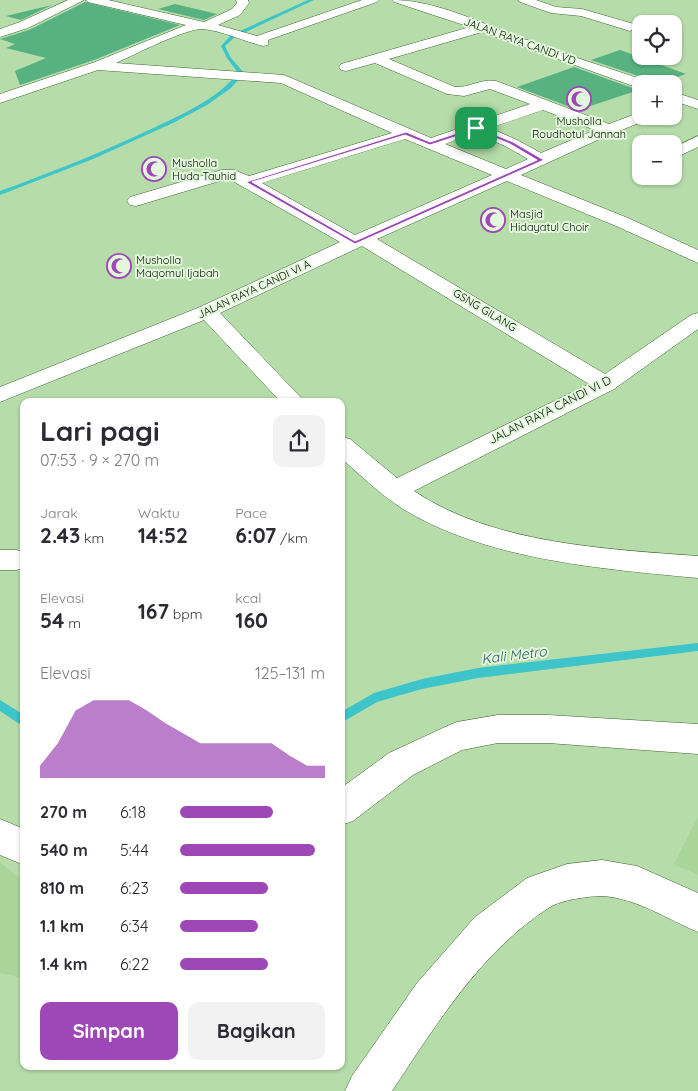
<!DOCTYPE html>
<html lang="id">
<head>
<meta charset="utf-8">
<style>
  :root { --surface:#fff; --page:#f2f2f3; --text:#2b2b33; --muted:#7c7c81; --accent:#9d48b6 }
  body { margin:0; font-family:Quicksand,sans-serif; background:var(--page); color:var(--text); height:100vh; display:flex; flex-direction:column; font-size:19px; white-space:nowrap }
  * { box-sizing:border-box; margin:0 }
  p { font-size:16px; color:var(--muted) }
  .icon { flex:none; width:28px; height:28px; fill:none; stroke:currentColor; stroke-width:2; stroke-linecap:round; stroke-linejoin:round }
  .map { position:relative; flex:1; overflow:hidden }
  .side { position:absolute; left:20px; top:398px; width:325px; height:672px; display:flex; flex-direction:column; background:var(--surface); border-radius:10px; box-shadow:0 1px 4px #0004 }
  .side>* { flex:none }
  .tools { position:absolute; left:632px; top:15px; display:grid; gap:10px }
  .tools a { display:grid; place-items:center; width:50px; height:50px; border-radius:10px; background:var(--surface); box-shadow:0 1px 4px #0004; font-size:25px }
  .pin { position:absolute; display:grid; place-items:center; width:42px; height:42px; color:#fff; margin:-21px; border-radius:10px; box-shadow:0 2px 8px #0006 }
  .round { display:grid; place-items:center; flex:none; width:52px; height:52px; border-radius:10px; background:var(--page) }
  .headline { display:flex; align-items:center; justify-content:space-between; height:85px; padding:0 20px }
  h1 { font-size:28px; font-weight:800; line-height:38px }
  .stats { display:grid; grid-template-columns:repeat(3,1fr); gap:8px; height:85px; padding:5px 20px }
  .stats div { display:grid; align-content:center }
  .stats b { font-size:21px; font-weight:800 }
  .stats small { font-size:14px; font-weight:400 }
  .stats p { font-size:14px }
  .chart { height:140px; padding:10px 20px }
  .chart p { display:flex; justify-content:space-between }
  .chart svg { width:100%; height:90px; margin-top:5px; fill:var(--accent); opacity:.7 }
  .button { display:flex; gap:10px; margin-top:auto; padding:10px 20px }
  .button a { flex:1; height:58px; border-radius:10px; background:var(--accent); color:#fff; font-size:20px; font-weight:800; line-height:58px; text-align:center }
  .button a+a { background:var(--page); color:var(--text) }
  ul { padding:0 20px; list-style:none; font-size:16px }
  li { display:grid; grid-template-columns:80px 60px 1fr; align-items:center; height:38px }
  li i { height:12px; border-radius:6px; background:var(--accent) }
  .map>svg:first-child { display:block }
  .built { fill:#a9d59b }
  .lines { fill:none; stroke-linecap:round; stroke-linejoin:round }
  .stream { fill:#3dc5c9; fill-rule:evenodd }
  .building { fill:#57b181 }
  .minor-casing { stroke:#416335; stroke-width:1 }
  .minor { fill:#fff; fill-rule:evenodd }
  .route { fill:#9d48b6; stroke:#fff; fill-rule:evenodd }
  .labels { text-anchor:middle; stroke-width:4; stroke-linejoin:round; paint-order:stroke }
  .far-street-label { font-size:11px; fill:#051102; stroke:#e3f7dd }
  .far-poi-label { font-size:11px; fill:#051102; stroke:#e3f7dd; text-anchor:start }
  .street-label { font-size:12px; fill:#051102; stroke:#e3f7dd }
  .water-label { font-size:14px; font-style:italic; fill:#2b6163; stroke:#e3f7dd }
</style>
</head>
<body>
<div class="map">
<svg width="698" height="1091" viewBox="0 0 698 1091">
  <rect width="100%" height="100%" fill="#b6dda9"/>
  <!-- built -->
  <g class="built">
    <path d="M698,817V875L674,864Z"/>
    <path d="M0,862L24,882V978L0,973Z"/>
  </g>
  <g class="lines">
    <!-- stream -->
    <g class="stream">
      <path d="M308,0H314L235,37L225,46L231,58L244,73L231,88L207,105L173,123L93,159L0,195V191C50,173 100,153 149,130C181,115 216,100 238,73L227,58L221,46L231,35Z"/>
      <path d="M698,643V651L478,678L422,689L377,702L341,723V712L374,693L422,679L478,668Z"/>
      <path d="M0,700L24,715V727L0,711Z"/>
    </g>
  </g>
  <!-- building -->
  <g class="building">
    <path d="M85,2L180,25L94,60L20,85L15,71L46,58L6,48L15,44L0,39L29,30Z"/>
    <path d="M175,4L217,14L204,20L158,9Z"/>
    <path d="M52,5L21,20L6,16Z"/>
    <path d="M620,50L686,74L657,84H650L647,79L591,60Z"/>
    <path d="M574,67L635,89L639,90L578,110L517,87Z"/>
  </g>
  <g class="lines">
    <defs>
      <g id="minor">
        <path d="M68,0H84L28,28L0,37V29L20,22Z"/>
        <path d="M86,0H108L204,22L232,9L237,3L236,0H248L249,3L240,15L218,25L257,36L362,0H379L377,2L268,40V45L263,46C243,41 223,31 203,29C186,28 134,55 116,63L284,75L431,138L530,104L490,89L464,96L447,94L375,63L346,71L341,70L339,67L341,64L470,27L394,2L392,0C438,0 484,25 527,40C566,55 606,67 646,81L648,84H641V88L636,87L482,32L389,59L455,87C469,88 483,78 496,81L609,124L641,112V116H651L649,119L604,137L521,175L628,218L698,250V263L616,226L507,181L377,239L605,374L691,315L698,313V329L614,389L414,491C493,544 606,549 698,556V578C603,569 486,560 403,509C381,495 361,476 341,458V437L350,439L397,478L589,384L362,246L220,313L304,401H280L204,320L0,402V387L200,307L340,242L231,180H223L136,206L130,205L127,201L130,197L222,170H234L249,176L392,133L281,83L98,70L0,103V94L95,62L186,25L88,2ZM543,110L595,130L541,153L517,140L490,128ZM475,133L505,146L528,159L506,169L445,144ZM405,139L492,175L355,235L262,183Z"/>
        <path d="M518,0H536L556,7L582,9L634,24L636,27L630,31L581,16L551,13L520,2Z"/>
        <path d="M674,92L698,100V109L674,101Z"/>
        <path d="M698,136V147L681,155L674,151L675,147Z"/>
        <path d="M0,550H16L24,552V568L16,570H0Z"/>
        <path d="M498,715H548L698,724V754L548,743H498L462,750L413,775L353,821L341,825V788L389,753L445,727L457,722Z"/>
        <path d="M0,819L24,829V865L0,855Z"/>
        <path d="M602,860L637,866L698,893V932C667,919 636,898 602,896C589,896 561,900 550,907C481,951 436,1025 392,1091H345L352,1076L417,983L475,917L527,878L567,864Z"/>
      </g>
    </defs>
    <!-- minor casing -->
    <use href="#minor" class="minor-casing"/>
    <!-- minor -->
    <use href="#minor" class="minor"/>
  </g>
  <!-- route -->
  <path class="route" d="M476,127L513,142L544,160L355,244L246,182L406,132L430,142ZM476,130L510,144L537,160L355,241L252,182L405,135L430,145Z"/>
  <!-- icons -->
  <defs>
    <symbol id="mosque-ring" viewBox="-11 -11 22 22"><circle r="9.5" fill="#e3f7dd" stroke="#9d48b6" stroke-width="1.5"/><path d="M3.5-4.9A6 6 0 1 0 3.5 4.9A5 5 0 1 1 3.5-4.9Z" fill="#9d48b6"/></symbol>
  </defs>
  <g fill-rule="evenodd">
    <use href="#mosque-ring" x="565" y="85" width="28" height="28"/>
    <use href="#mosque-ring" x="140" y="155" width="28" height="28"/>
    <use href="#mosque-ring" x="479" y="206" width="28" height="28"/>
    <use href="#mosque-ring" x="105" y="252" width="28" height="28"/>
  </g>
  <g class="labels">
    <!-- far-street labels -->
    <g class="far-street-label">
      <text transform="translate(520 41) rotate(20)" y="4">JALAN RAYA CANDI VD</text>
      <text transform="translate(254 289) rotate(-25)" y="4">JALAN RAYA CANDI VI A</text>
      <text transform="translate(485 310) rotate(31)" y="4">GSNG GILANG</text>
    </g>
    <!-- far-poi labels -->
    <g class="far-poi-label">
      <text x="579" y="125" text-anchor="middle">Musholla<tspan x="579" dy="13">Roudhotul Jannah</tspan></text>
      <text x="172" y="167">Musholla<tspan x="172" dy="13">Huda Tauhid</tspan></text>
      <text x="510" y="218">Masjid<tspan x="510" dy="13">Hidayatul Choir</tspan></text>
      <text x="136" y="264">Musholla<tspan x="136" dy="13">Maqomul Ijabah</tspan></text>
    </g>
    <!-- street labels -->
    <g class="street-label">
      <text transform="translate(550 410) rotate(-27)" y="4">JALAN RAYA CANDI VI D</text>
    </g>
    <!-- water labels -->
    <g class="water-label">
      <text transform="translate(514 655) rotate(-7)" y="5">Kali Metro</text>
    </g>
  </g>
</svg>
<div class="tools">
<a><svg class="icon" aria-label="locate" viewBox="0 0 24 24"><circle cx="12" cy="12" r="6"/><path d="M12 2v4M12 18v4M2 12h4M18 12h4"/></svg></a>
<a>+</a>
<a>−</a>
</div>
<div class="pin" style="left:476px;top:128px;background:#1e9e55"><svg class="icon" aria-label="arrive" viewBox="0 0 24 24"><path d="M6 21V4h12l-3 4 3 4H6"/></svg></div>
<section class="side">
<div class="headline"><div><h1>Lari pagi</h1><p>07:53 · 9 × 270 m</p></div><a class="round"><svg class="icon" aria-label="share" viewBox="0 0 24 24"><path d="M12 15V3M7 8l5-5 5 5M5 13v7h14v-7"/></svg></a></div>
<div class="stats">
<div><p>Jarak</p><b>2.43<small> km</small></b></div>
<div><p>Waktu</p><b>14:52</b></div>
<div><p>Pace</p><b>6:07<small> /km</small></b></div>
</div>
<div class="stats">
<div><p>Elevasi</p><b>54<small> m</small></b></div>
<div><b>167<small> bpm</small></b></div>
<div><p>kcal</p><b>160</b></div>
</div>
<div class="chart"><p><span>Elevasi</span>125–131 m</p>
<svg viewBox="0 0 160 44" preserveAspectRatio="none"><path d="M0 44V38L10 27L20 11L30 6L40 6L50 6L60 11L70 17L80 22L90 27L100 27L110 27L120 27L130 27L140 33L150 38L160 38V44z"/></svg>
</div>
<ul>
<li><b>270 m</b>6:18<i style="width:64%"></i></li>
<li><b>540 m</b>5:44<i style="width:93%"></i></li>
<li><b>810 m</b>6:23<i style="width:61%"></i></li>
<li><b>1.1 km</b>6:34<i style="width:54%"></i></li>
<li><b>1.4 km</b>6:22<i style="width:61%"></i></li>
</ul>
<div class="button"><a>Simpan</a><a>Bagikan</a></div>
</section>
</div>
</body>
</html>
